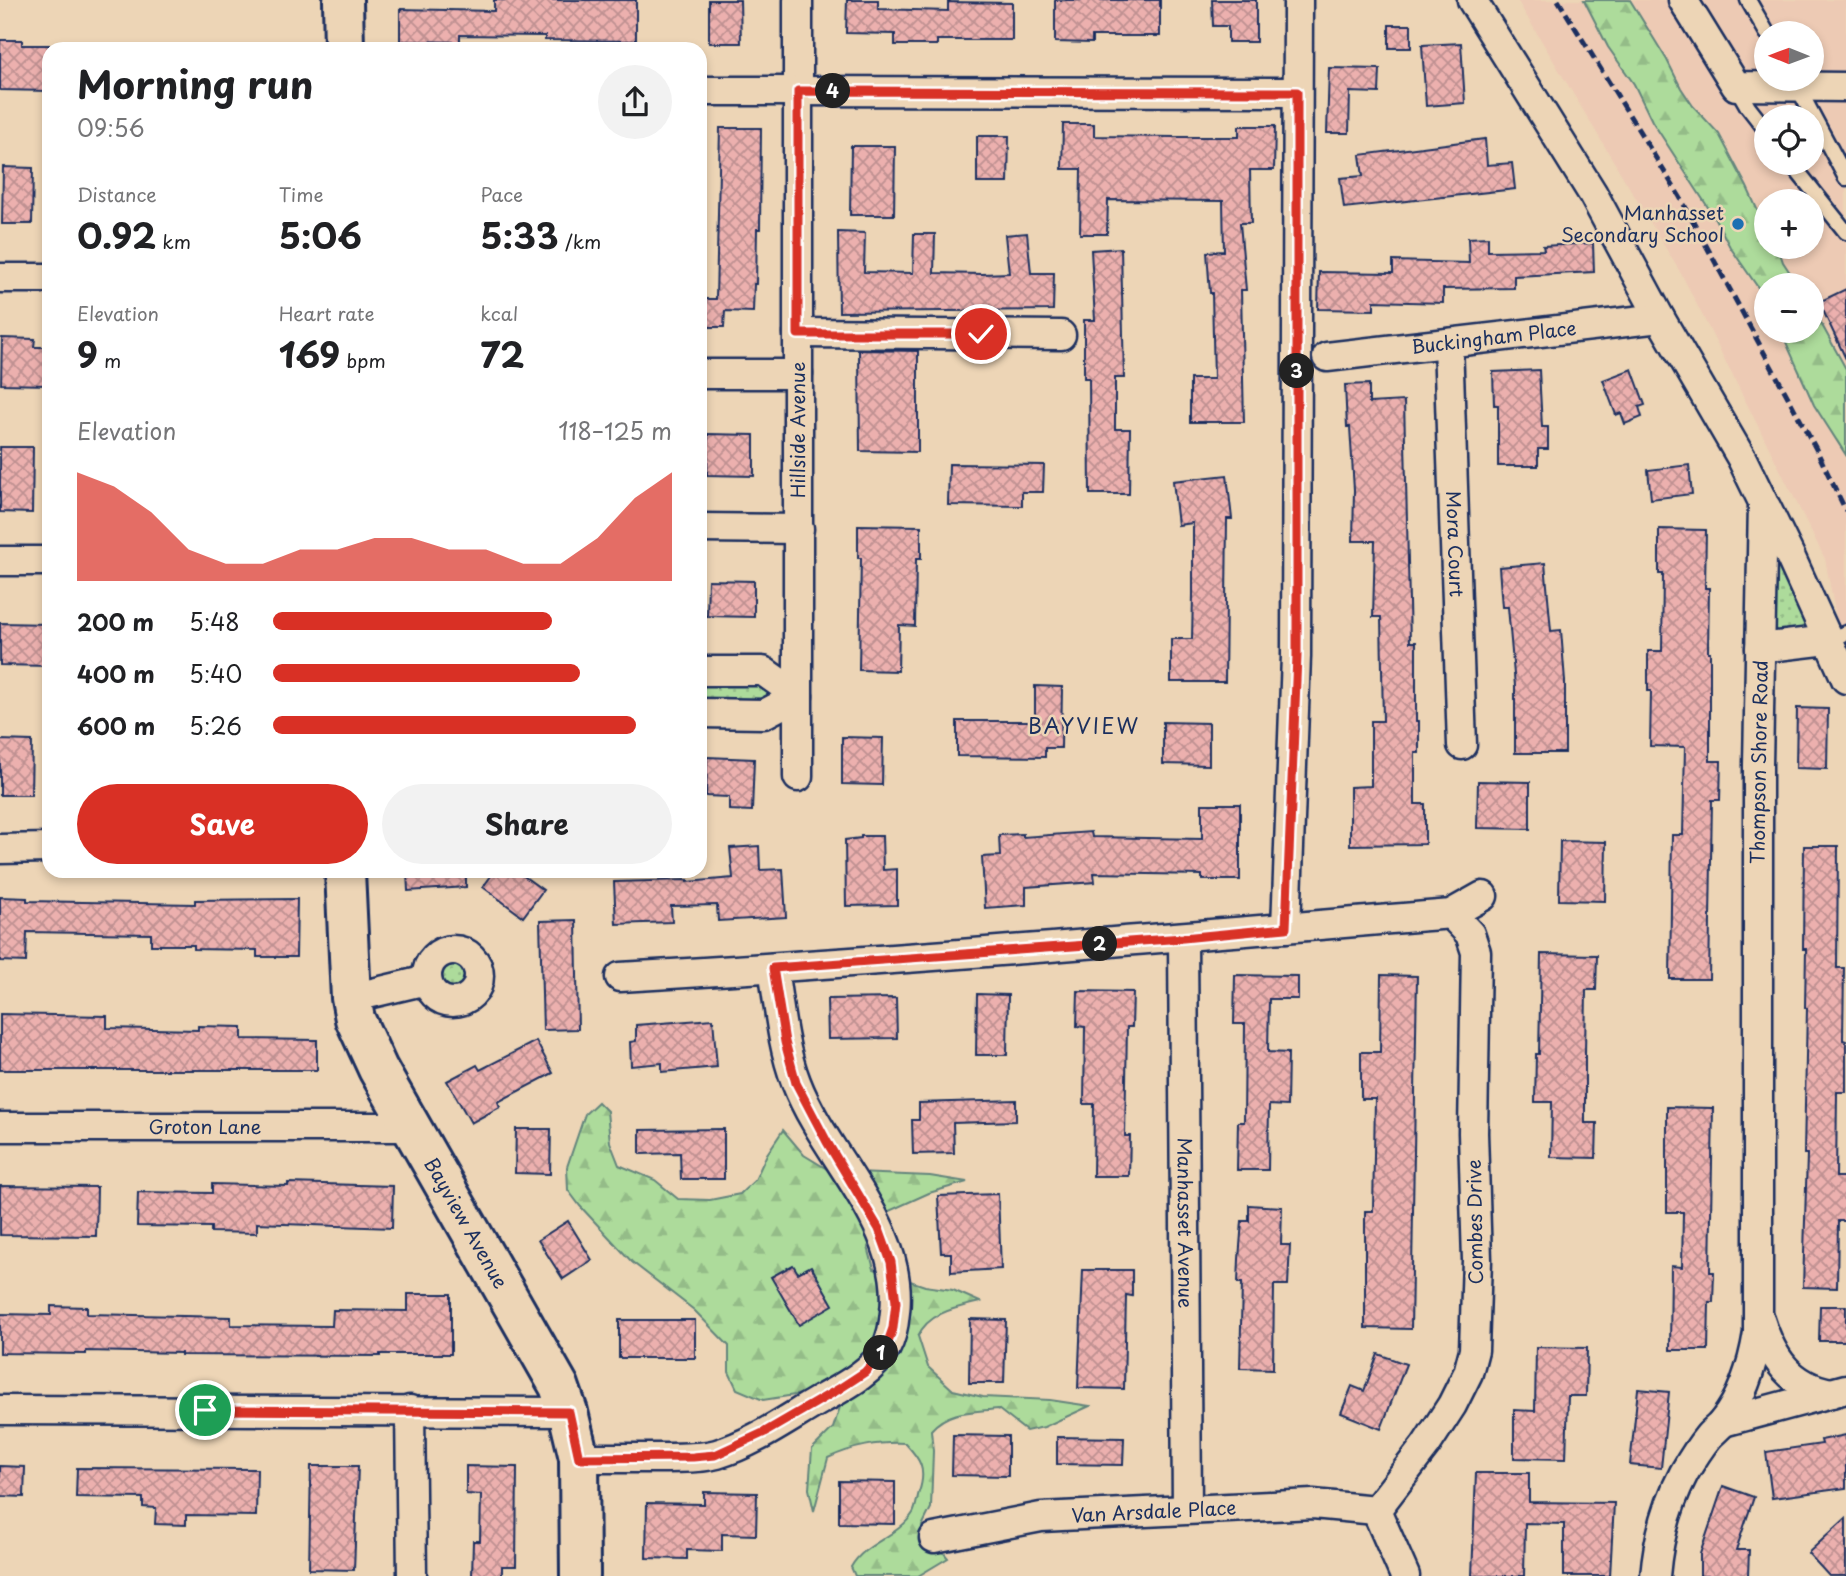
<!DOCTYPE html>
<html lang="en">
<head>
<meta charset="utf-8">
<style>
  :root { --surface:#fff; --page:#f2f2f2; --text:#202124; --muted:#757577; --accent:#d93025 }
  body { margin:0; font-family:"Playpen Sans",sans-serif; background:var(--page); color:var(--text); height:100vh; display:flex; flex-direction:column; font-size:26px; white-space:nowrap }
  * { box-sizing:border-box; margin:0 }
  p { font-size:23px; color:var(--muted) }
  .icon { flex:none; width:38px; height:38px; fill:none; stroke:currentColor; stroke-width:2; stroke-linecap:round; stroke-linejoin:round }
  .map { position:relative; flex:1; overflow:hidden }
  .sheet { position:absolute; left:42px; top:42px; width:665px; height:836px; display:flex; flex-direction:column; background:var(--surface); border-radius:21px; box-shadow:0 4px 10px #0003 }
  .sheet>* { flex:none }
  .needle { width:46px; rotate:271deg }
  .tools { position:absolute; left:1754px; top:21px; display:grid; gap:14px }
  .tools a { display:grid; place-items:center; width:70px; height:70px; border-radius:50%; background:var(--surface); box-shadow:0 4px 10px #0003; font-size:35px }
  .pin { position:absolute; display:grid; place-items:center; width:60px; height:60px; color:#fff; margin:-30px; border:4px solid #fff; border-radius:50%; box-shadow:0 2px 7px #0007 }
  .km { position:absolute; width:35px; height:35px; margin:-18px; border-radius:50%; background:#222; color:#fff; font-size:19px; line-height:35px; text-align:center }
  .round { display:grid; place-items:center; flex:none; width:74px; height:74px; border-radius:37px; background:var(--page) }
  .summary { display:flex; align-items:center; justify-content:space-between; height:119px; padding:0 35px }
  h1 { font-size:38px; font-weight:700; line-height:52px }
  .figures { display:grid; grid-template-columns:repeat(3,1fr); gap:10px; height:119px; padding:7px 35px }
  .figures div { display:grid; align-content:center }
  .figures b { font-size:35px; font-weight:700 }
  .figures small { font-size:19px; font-weight:400 }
  .figures p { font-size:19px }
  .chart { height:196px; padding:14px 35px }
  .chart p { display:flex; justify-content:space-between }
  .chart svg { width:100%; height:126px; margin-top:7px; fill:var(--accent); opacity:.7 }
  .cta { display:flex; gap:14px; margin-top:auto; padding:14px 35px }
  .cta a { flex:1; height:80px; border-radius:42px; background:var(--accent); color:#fff; font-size:28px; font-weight:700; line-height:80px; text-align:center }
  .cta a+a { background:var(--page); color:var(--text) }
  ul { padding:0 35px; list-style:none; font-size:23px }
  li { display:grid; grid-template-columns:112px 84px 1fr; align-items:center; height:52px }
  li i { height:18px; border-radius:9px; background:var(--accent) }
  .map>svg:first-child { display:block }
  .built { fill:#edcab4; fill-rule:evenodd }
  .grass { fill:url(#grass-dots); stroke:#64857c; stroke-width:2 }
  .forest { fill:url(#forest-firs); stroke:#64857c; stroke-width:2 }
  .building { fill:url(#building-cross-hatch); stroke:#1b2f5e; stroke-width:2 }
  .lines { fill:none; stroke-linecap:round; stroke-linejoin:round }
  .lane-casing { stroke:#1b2f5e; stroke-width:19 }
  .street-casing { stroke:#1b2f5e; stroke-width:33 }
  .secondary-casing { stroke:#1b2f5e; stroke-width:44 }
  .lane { stroke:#edd5b6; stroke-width:14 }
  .street { stroke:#edd5b6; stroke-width:28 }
  .secondary { stroke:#edd5b6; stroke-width:38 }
  .rail { stroke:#1b2f5e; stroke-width:5; stroke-dasharray:10 5; stroke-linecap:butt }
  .route-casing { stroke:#fff; stroke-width:14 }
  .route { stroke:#d93025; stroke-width:9 }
  .poi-dot { fill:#1f6fb2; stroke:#edd5b6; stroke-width:2.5 }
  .labels { text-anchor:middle; stroke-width:5; stroke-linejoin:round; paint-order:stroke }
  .poi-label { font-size:19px; fill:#1b2f5e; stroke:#edd5b6; text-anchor:end }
  .street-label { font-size:19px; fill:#1b2f5e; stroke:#edd5b6 }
  .neighbourhood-label { font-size:21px; letter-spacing:2px; fill:#1b2f5e; stroke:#edd5b6 }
</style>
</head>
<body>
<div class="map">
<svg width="1846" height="1576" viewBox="0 0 1846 1576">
  <defs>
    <pattern id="grass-dots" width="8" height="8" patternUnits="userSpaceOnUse" patternTransform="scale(1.75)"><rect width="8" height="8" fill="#addb9b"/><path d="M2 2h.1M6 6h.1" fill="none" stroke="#94bc88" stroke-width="1.8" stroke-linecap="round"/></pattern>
    <pattern id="forest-firs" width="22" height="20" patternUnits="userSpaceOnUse" patternTransform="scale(1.75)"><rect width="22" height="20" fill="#addb9b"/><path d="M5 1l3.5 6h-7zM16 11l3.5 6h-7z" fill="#94bc88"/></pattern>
    <pattern id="building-cross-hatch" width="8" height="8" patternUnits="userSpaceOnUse" patternTransform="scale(1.75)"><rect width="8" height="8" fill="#ecb0ae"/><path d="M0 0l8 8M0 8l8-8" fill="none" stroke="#be9091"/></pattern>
  </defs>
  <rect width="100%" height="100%" fill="#edd5b6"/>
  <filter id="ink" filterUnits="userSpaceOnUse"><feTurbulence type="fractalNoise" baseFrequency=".0143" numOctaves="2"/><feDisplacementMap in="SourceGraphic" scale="14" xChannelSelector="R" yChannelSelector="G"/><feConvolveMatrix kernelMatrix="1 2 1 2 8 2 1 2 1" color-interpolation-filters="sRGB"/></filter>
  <g filter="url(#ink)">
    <!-- built -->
    <path class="built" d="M1517,0H1846V642L1837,622L1825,559L1683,277ZM1766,33H1811V79H1766ZM1766,117H1811V163H1766ZM1766,201H1811V247H1766ZM1766,285H1811V331H1766Z"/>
    <!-- grass -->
    <g class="grass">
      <path d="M1763,502L1828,640L1760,648Z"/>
      <path d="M700,671H763L798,696L700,713Z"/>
      <circle cx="453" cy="976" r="26"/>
    </g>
    <!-- forest -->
    <g class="forest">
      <path d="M1584,0H1630L1667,60L1681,88L1693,106L1719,134L1747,187L1766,229V247H1778L1783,262L1798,285H1766V299L1730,247L1713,215L1652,121L1634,84L1608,47Z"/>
      <path d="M1811,305L1846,369V455L1814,405L1781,331H1811Z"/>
      <path d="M598,1102L607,1111L610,1142L619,1165L655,1180L678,1199L710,1200L740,1194L755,1180L767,1154L783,1130L804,1155L832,1172L930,1176L967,1182L929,1193L889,1211L868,1247L874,1269L925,1286L953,1290L980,1302C956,1308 929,1312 918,1336L928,1367L953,1390L983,1397L1050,1400L1090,1406L1044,1427L1026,1431L998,1409C972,1412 949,1410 931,1430L933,1451L931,1508L922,1526L948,1558L918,1576H855L851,1567C865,1542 898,1537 913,1513C916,1508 917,1498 919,1492C927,1469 920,1459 905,1443C877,1442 854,1446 828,1458L814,1511L809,1489L812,1449L833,1428L841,1404L838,1377L801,1394L763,1400L737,1389L729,1372V1346L694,1310L632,1262L580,1206L568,1190L567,1167L585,1114Z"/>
    </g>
    <!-- building -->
    <g class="building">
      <path d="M494,0H636V41L545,40V36L460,35V42L400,41V9L494,11Z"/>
      <path d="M709,0H740L741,43H709Z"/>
      <path d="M847,0H878V9L948,11V2L1012,3V40H937V45H895V34L846,33Z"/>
      <path d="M1055,0H1160V36H1092V43L1055,42Z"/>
      <path d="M1212,0H1256V42H1228V26H1213Z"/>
      <rect x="1389" y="25" width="22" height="23"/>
      <path d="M0,40H22V45H49V91L0,90Z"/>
      <path d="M1461,43L1465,103L1426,106L1422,45Z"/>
      <path d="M1329,68L1380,69L1379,93L1350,92L1349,133H1327Z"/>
      <path d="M1063,124H1094V136L1175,137H1239V126H1275L1274,170H1250L1251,223H1240L1246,290H1241L1244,422H1190V379H1214L1212,293H1210L1207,252L1224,251L1223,201L1108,200L1107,234H1080L1081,169H1062Z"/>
      <path d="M720,128H761L760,229H757L756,284H754L753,312L725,311L724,327H702V299H716Z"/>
      <path d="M977,136H1009L1008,183H977Z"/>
      <path d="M1485,139L1487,165L1512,163L1515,189L1344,208L1340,178L1363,176L1360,155Z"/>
      <path d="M851,146H895L894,215H850Z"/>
      <path d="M3,167L33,168L32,224H2Z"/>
      <path d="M838,232L865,233L864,272L913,273L914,234H935L934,273L982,274L1009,273L1005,235L1027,233L1031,273H1054L1053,310L839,312Z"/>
      <path d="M1488,237V251L1544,250L1543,246L1593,243L1594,272L1514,276V288L1443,289V303L1374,301V310L1318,309L1319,272L1393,273V261L1469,263L1468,238Z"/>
      <path d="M1121,248L1124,378H1115V429H1130L1129,494H1090L1089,378H1084V320H1095L1091,250Z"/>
      <path d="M1846,289V359L1819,302Z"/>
      <path d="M2,338L35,339L34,347H49V385L1,384Z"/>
      <path d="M859,350L918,351V452L860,451Z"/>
      <path d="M1632,369L1645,405L1639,407L1642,417L1625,424L1621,413L1616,415L1603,380Z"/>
      <path d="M1539,370L1542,427H1548V449H1538V466H1498V405H1494L1493,372Z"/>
      <path d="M1369,384V403L1404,401L1410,642H1416V721H1419V753H1415V804H1425V844L1350,845V787L1371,786V721H1383L1381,617H1373L1375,541H1353L1354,490L1350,427H1347L1345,385Z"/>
      <path d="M708,434L754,435V476L707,475Z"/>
      <path d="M0,447H33L32,513L0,512Z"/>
      <path d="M949,464L1044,465L1043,492H1022V506L948,505Z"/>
      <path d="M1689,465L1692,494L1651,499L1648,470Z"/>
      <path d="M1227,475L1232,519H1227L1225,682H1171V639H1192L1193,595V523L1178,525L1173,481Z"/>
      <path d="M858,525L921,526V559H916L915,626L899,625L898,671L859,670L861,558H858Z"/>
      <path d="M1659,529L1706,530L1705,588H1709L1708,652H1710V761H1721L1720,800H1712L1709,979H1670L1672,835H1683L1685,747L1650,746L1651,691H1648V651H1662L1663,574H1659Z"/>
      <path d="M1545,563L1551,631L1561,630L1565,681V753H1515V686L1508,607H1502L1499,567Z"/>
      <path d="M708,580L754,581V617L707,616Z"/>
      <path d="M0,623L49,624V666L0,665Z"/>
      <path d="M1035,686L1062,687L1061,748H1045V757L957,756V721H1035Z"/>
      <path d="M1797,708L1828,709L1827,769L1796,768Z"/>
      <path d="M1163,722L1209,723V765L1163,764Z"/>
      <path d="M842,737L883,738L882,785L842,784Z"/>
      <path d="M0,740L32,741L31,795H0Z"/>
      <path d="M707,757L754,759L752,811L729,810V797L706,796Z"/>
      <path d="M1478,781L1530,782V829L1477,828Z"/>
      <path d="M1202,804H1240V880H1202V875L1094,873L1095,882L1026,887V905L985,908L982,857L1000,856L999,835L1023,834V837L1091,832L1092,837L1202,839Z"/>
      <path d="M861,836H882L883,870L897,869V905L846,906L845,840L861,838Z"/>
      <path d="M1560,841L1606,842L1605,901L1559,900Z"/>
      <path d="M759,846L760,870L783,869L786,917L718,921L717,905L671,906L672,922L616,924L614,882L687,880V882L733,878L730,848Z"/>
      <path d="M1804,846H1838L1837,968H1844L1843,1040L1846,1041V1092H1837L1836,1177H1846V1189L1845,1221H1838L1837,1288L1803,1287L1807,1154H1804L1807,1008H1805L1806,949H1803Z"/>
      <path d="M407,872H466V887L408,891Z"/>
      <path d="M494,872H518L543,890L523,917L483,887Z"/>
      <path d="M0,897L27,898V901L195,904V900L297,899L296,957H257V950L194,949V945H151V934L27,932L26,962L0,961Z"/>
      <path d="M576,920L578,1029L543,1030L540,921Z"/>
      <path d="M1541,954L1597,955L1596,990H1586L1585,1055V1123H1597L1596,1158L1551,1157L1552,1102H1535L1536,1054H1539Z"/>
      <path d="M1235,975L1298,976V999H1269L1268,1052L1288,1053L1287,1106L1269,1105L1268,1170H1237L1238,1122H1244L1245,1024H1234Z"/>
      <path d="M1381,975L1417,976L1411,1329L1365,1328V1211H1373L1375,1099H1361V1052H1380Z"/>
      <path d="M1078,991L1133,992L1132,1027H1127L1125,1136H1130L1129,1176H1093L1094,1104H1084L1085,1027L1077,1026Z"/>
      <path d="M977,994L1008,995L1007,1055H976Z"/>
      <path d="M896,998L897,1038L828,1039L827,999Z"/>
      <path d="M0,1014L107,1016V1028L198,1030V1026L242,1027V1039L317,1040V1070H0Z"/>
      <path d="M713,1019L717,1067L662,1072V1063L631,1066L630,1042L636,1041V1025Z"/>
      <path d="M536,1041L553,1073L498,1102L500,1107L471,1123L447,1081L477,1065L480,1070Z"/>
      <path d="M1016,1100V1121L953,1123L954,1153L913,1154L912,1120H919V1103Z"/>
      <path d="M1667,1107L1713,1108L1710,1272H1714L1713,1302H1709L1708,1350H1670L1671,1266L1682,1267L1683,1212H1667Z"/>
      <path d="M516,1129H551L550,1174L515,1173Z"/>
      <path d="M724,1129V1179H681L680,1153L640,1154V1130Z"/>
      <path d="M288,1183L393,1186L392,1228L257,1223V1233L211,1232V1227L137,1226L138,1192L212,1193V1184L288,1186Z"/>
      <path d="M0,1186L97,1187L96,1236L0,1235Z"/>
      <path d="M998,1194L1001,1269L951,1272V1253H941L938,1196Z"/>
      <path d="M1249,1205L1282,1207L1281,1245H1290L1288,1285H1274L1273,1369L1240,1368L1242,1283H1238L1239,1259L1242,1221H1249Z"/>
      <path d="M568,1221L592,1260L563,1279L538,1240Z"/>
      <path d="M793,1265L798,1273L811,1266L833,1305L799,1325L771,1277Z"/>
      <path d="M1083,1270H1132V1296L1126,1295L1124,1389L1078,1388Z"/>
      <path d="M408,1294H451V1354H380V1356L181,1355V1353L86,1351V1354L0,1353V1314L51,1315V1306L87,1307V1314L231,1317V1325L332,1326L333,1310L408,1311Z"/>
      <path d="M1820,1306H1846V1341H1819Z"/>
      <path d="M970,1319L1006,1320L1004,1383H969Z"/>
      <rect x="619" y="1320" width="76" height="38"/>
      <path d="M1536,1347L1587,1348L1586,1396H1568L1566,1459L1514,1458V1410L1535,1411Z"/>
      <path d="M1378,1354L1406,1364L1381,1429L1341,1413L1352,1386L1364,1391Z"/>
      <path d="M1638,1389L1669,1392L1661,1468L1630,1465Z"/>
      <path d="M953,1435L1008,1436V1476L952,1475Z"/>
      <path d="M1846,1435V1488L1772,1498L1766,1452L1822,1444L1821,1440Z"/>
      <path d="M1057,1437L1124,1438L1123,1465L1057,1464Z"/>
      <path d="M0,1466L25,1467L24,1497L0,1496Z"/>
      <path d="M311,1466H358L354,1570L309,1569Z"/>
      <path d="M466,1466L517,1467L516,1566H502V1576H472L473,1541H480L481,1495L466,1494Z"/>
      <path d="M77,1468L257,1469L256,1516L186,1515V1525L155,1524L156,1508L143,1507V1498L76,1497Z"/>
      <path d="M1476,1473H1529V1502L1614,1503L1610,1576H1564V1524L1525,1523L1524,1576H1472Z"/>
      <path d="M839,1481L895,1482V1524L839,1523Z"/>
      <path d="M1723,1486L1754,1497L1736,1550H1749L1748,1576H1700V1554Z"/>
      <path d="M704,1492L757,1493L756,1535L722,1534V1551L687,1550V1559L646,1558L647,1503L704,1504Z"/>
      <path d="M1846,1518V1576H1829L1808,1553Z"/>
    </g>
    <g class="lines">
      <defs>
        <g id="lane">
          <path d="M1748,0L1767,33"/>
          <path d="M1736,86L1748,107L1766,130"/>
          <path d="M1797,86L1846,178"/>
          <path d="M1791,163L1846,232"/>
          <path d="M1828,640L1846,633"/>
        </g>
        <g id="street">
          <path d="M798,0V777"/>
          <path d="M1472,0L1593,194L1660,318L1742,459L1763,502L1758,765V1333C1753,1364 1743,1397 1723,1422C1718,1428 1712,1432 1708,1437C1699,1448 1691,1461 1684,1473C1667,1505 1658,1540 1655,1576"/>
          <path d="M1683,0L1736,86L1846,87"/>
          <path d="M700,91L1297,92"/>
          <path d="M0,278H49"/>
          <path d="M798,333L1061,335"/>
          <path id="s1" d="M1448,343L1462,745"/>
          <path id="s2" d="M1327,357L1660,318"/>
          <path d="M700,374H798"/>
          <path d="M1766,507L1791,558L1846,679"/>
          <path d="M700,528L799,529"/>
          <path d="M0,561H49"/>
          <path d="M1760,648L1828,640"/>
          <path d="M700,671H763L798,696L764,714L700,713"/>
          <path d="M0,849L49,848"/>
          <path d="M1286,928L1296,656L1298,0"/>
          <path id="s3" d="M1183,938L1187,1509"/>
          <circle cx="453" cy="976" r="26"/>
          <path d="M620,977C897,961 1174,937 1451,914L1483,896"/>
          <path d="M351,998L427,980"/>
          <path id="s4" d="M0,1127H410"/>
          <path d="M1760,1320C1772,1358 1790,1386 1831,1393"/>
          <path d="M0,1410L568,1412"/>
          <path d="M410,1410L412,1576"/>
          <path d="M1723,1422L1846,1389"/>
          <path d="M579,1458C608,1458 636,1458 664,1458C681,1457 700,1459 717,1454C754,1443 787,1419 820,1400C843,1387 872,1373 886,1348C892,1337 894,1324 895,1312C905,1225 825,1158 796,1082C782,1046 779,1006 773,968"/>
          <path d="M1376,1510L1426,1445L1452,1405L1468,1373L1474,1350L1477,1260L1473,1133L1476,952L1470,934L1451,914"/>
          <path d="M1376,1510L1405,1576"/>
          <path id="s5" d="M934,1538L1041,1517L1313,1504L1376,1510"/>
        </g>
        <g id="secondary">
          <path d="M343,0L344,49"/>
          <path id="s6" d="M345,872L351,998L355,1019L378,1069L559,1386L568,1412L579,1458L580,1576"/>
        </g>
      </defs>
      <!-- lane casing -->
      <use href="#lane" class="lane-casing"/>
      <!-- street casing -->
      <use href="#street" class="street-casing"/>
      <!-- secondary casing -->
      <use href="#secondary" class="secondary-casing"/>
      <!-- lane -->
      <use href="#lane" class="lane"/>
      <!-- street -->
      <use href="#street" class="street"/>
      <!-- secondary -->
      <use href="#secondary" class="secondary"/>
      <!-- rail -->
      <path class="rail" d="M1558,0L1680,197L1816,449L1846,511"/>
    </g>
  </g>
  <g class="lines" filter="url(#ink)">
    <defs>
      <path id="route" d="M205,1410L569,1412L579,1458L693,1457L715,1455L765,1432L839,1389L865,1372L886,1348L893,1328L896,1302L891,1262L879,1229L827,1142L796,1083L785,1042L773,968L1183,938L1286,928L1297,656V92L798,91V334H981"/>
    </defs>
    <!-- route casing -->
    <use href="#route" class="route-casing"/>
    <!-- route -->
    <use href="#route" class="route"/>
  </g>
  <!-- markers -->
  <circle class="poi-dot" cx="1738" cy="224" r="7"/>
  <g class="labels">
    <!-- poi labels -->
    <g class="poi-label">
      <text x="1724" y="220">Manhasset<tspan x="1724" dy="22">Secondary School</tspan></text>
    </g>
    <!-- street labels -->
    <g class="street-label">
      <text dy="7" stroke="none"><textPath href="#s2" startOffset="168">Buckingham Place</textPath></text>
      <text transform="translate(798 430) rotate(-90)" y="7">Hillside Avenue</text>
      <text dy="7" stroke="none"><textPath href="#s1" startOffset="201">Mora Court</textPath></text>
      <text transform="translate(1759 762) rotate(-89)" y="7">Thompson Shore Road</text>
      <text dy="7" stroke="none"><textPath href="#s4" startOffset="205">Groton Lane</textPath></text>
      <text transform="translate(1475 1222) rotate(-91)" y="7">Combes Drive</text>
      <text dy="7" stroke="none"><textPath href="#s6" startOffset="380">Bayview Avenue</textPath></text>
      <text dy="7" stroke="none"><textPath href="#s3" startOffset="285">Manhasset Avenue</textPath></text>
      <text dy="7" stroke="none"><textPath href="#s5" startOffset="222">Van Arsdale Place</textPath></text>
    </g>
    <!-- neighbourhood labels -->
    <g class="neighbourhood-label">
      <text x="1084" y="734">BAYVIEW</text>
    </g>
  </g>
</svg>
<div class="tools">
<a><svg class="needle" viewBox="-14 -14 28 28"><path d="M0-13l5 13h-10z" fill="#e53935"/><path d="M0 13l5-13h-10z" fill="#757577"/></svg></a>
<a><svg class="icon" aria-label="locate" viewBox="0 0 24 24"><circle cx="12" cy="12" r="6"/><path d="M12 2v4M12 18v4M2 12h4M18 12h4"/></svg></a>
<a>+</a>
<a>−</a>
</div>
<div class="pin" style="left:205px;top:1410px;background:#1e9e55"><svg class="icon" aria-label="arrive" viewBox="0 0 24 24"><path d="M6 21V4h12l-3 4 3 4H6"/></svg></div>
<div class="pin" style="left:981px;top:334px;background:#d93025"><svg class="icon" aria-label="check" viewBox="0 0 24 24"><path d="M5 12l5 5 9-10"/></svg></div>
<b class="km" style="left:881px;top:1353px">1</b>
<b class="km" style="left:1100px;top:944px">2</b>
<b class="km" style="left:1297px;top:371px">3</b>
<b class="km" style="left:833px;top:91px">4</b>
<section class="sheet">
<div class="summary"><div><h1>Morning run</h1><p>09:56</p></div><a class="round"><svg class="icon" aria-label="share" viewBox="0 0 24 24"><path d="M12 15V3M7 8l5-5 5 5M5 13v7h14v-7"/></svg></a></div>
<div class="figures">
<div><p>Distance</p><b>0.92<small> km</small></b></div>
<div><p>Time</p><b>5:06</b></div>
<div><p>Pace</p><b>5:33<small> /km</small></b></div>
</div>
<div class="figures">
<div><p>Elevation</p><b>9<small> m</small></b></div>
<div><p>Heart rate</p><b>169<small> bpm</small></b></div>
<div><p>kcal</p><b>72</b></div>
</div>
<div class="chart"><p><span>Elevation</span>118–125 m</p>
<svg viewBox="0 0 160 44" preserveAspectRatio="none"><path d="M0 44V6L10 11L20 20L30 33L40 38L50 38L60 33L70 33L80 29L90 29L100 33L110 33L120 38L130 38L140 29L150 15L160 6V44z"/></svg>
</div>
<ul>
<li><b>200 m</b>5:48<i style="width:70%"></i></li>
<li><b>400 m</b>5:40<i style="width:77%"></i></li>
<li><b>600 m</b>5:26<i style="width:91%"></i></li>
</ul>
<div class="cta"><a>Save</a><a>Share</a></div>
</section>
</div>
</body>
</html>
